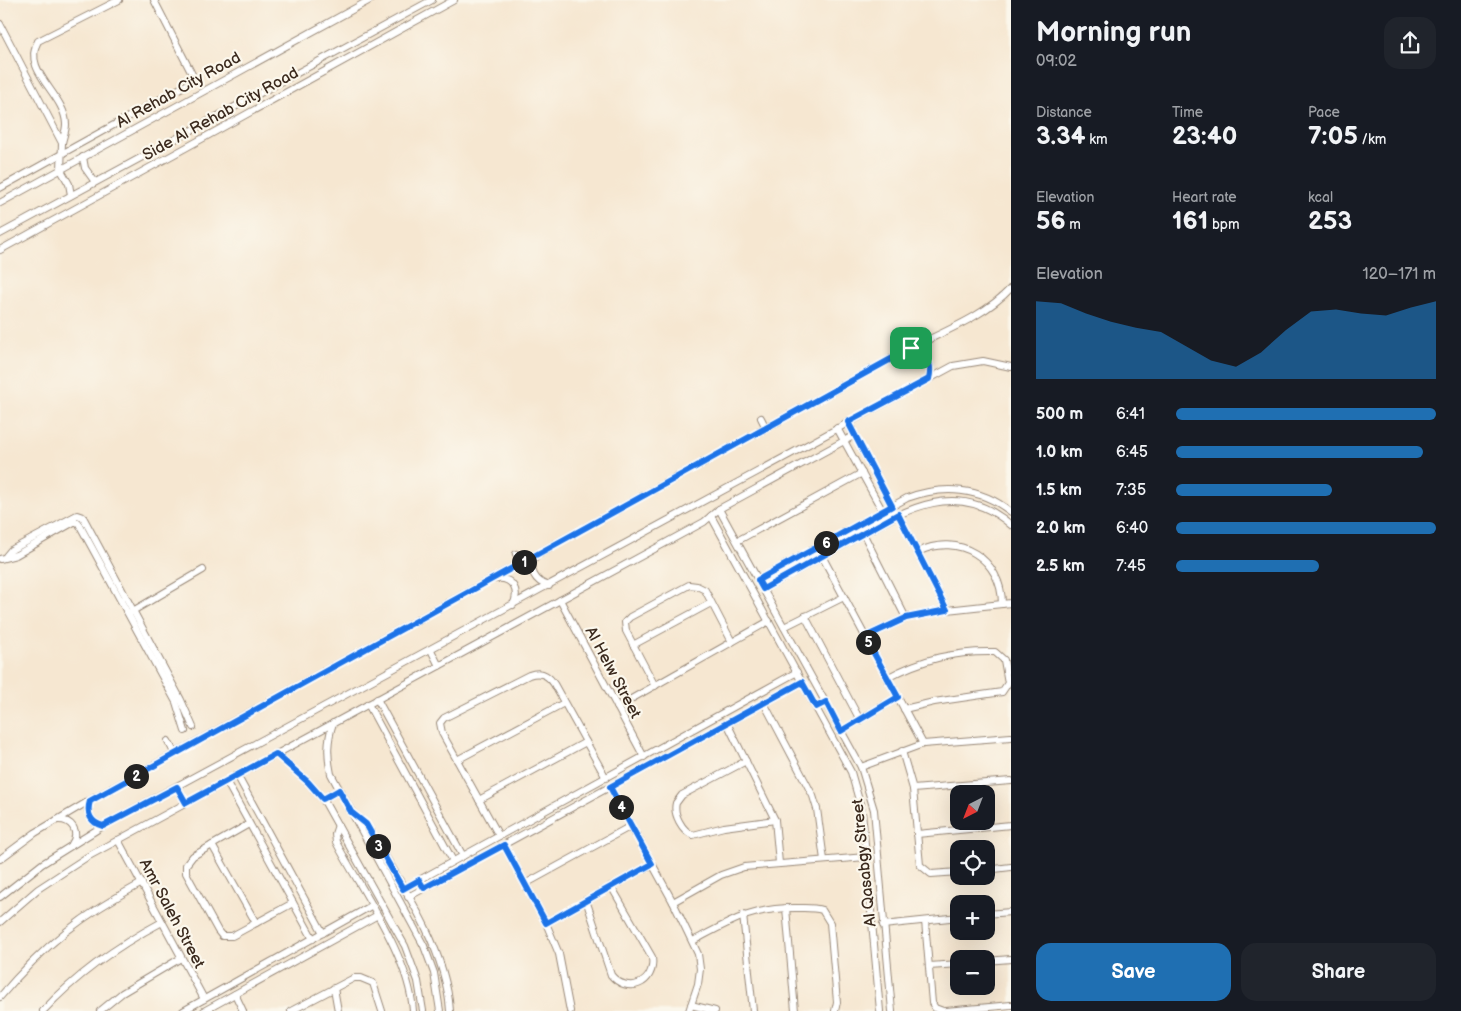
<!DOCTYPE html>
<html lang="en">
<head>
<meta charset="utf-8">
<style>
  :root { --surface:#171b24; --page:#20242c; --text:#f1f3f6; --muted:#9ea1a6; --accent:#1f6fb2 }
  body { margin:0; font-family:"Balsamiq Sans",sans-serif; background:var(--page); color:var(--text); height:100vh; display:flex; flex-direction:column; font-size:19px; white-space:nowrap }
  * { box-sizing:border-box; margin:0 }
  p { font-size:16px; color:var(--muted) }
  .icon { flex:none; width:28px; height:28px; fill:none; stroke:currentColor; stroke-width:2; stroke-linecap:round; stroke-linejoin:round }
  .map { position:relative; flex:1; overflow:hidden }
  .side { display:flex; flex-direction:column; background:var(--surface); width:450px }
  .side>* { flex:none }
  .needle { width:32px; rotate:222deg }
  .controls { position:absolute; left:950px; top:785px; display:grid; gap:10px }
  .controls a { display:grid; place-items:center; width:45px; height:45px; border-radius:10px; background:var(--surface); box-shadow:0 5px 20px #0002; font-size:25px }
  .pin { position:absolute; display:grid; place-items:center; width:42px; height:42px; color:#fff; margin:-21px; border-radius:10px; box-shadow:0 2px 8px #0006 }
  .km { position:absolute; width:25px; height:25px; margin:-12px; border-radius:50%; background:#222; color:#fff; font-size:14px; line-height:25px; text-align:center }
  .round { display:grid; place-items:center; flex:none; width:52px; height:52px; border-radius:15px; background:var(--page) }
  .headline { display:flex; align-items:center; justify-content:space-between; height:85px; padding:0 25px }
  h1 { font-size:28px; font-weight:700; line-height:38px }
  .figures { display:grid; grid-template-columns:repeat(3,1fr); gap:8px; height:85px; padding:5px 25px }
  .figures div { display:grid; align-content:center }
  .figures b { font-size:25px; font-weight:700 }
  .figures small { font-size:14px; font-weight:400 }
  .figures p { font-size:14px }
  .chart { height:140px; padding:10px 25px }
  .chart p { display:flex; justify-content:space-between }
  .chart svg { width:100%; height:90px; margin-top:5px; fill:var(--accent); opacity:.7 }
  .action { display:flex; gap:10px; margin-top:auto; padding:10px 25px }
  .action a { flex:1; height:58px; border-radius:15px; background:var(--accent); color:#fff; font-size:20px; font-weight:700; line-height:58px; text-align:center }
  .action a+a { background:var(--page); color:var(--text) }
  ul { padding:0 25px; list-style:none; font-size:16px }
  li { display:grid; grid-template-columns:80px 60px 1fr; align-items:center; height:38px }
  li i { height:12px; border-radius:6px; background:var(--accent) }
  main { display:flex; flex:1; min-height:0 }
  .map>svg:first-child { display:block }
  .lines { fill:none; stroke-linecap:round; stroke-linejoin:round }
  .minor-casing { stroke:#988878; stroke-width:8 }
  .minor { stroke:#fff; stroke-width:6 }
  .route-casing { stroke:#fff; stroke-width:10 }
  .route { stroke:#1a73e8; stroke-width:6 }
  .labels { text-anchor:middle; stroke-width:4.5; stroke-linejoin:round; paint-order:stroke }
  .street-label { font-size:16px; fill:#3b2a1e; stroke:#fbf7ec }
</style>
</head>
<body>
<main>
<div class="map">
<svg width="1011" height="1011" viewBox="0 0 1011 1011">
  <rect width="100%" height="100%" fill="#fbf7ec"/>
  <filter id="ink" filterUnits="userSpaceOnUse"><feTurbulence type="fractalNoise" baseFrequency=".02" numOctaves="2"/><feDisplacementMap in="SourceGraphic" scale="10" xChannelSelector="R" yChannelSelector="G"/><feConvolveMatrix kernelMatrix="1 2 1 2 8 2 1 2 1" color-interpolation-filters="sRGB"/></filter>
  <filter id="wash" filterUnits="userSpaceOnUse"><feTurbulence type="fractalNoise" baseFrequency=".0096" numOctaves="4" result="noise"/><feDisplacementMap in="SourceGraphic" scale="20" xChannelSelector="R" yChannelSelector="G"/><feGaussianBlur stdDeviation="1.12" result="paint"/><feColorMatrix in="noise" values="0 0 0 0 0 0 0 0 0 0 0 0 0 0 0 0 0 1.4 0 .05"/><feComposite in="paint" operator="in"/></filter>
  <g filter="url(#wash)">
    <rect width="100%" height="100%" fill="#f6e7d1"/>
  </g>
  <g filter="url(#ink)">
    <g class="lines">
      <defs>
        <g id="minor">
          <path d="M0,24L62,143L61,170L69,184L71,195"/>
          <path d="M62,143C63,137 66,131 66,124C65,94 21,71 38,41L119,0"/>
          <path d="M83,157L85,168L95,182"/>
          <path d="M0,188L195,80L154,0"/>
          <path d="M0,203L370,0"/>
          <path d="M0,234L432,0"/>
          <path d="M0,250L454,0"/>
          <path d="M911,348C926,352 933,363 929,379"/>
          <path d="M761,418L766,428"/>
          <path d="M848,423L892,506"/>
          <path d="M837,428L883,512"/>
          <path d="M719,509L861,767L874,810L892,1011"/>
          <path d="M898,514L947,610"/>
          <path d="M711,516L851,772L862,811L880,1011"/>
          <path d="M863,533L906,618"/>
          <path d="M737,541L862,473"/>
          <path d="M918,552C959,532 1002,559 1002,604"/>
          <path d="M516,554L522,563"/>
          <path d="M6,556L11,550L77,515L83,517L181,700L193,727"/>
          <path d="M822,556L923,744"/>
          <path d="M535,557C528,570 535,582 549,586"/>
          <path d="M0,559L16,555L74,522H78L176,702L185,731"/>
          <path d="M496,579C513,577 520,591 513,605"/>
          <path d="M758,580L907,498C943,485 980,487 1011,512"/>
          <path d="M763,589C792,573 821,557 850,541C903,511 956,477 1011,525"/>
          <path d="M560,600L644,757"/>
          <path d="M131,612L203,570"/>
          <path d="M805,616L860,720"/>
          <path d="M784,627L844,597"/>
          <path d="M865,637L906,618L947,610L1011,603"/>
          <path d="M633,645L711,603"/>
          <path d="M431,650L439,666"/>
          <path d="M887,678C922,659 955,651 995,652L1004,660L1008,683L1002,692L934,702L904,709"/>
          <path d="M655,686L626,631L625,622L630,617L689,585L697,586L705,590L732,642"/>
          <path d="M377,699L463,856"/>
          <path d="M764,703L813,796L817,809L824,860"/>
          <path d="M368,704L453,861"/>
          <path d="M617,707L769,621"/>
          <path d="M333,723C327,741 327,755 331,774L424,946L434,973L440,1011"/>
          <path d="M727,723L775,820L779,863"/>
          <path d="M841,731L898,697"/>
          <path d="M168,741L175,754"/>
          <path d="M902,751L913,789L920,865L931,874L959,872"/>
          <path d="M276,754L308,782L323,799L405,946L418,981L423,1011"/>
          <path d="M457,760L564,703"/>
          <path d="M746,761L682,795L676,803C673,814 682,831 693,835L724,827L775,820"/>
          <path d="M861,767L923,744L1011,737"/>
          <path d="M237,775L323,933"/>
          <path d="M226,781L313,939"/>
          <path d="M177,787L186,803"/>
          <path d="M610,787L673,902L698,954L700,969L698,984L689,1011"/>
          <path d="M913,789L1011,781"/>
          <path d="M323,799L339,790"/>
          <path d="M479,800L586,742"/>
          <path d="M89,801C86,813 91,823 103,826"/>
          <path d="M353,813L366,825C399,880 446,946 450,1011"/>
          <path d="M57,820C72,819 80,832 72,844"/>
          <path d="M249,824L193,856L186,865V873L218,931L222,936H232L293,903"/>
          <path d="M338,825L335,834L336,842C362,892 409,955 413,1011"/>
          <path d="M917,834L1011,825"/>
          <path d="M499,836L442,733L440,723L444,718L529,675C540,671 548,674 554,684L606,778"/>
          <path d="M118,840L204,999"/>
          <path d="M212,845L256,923"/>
          <path d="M504,845L546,923L559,954L570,1011"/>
          <path d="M0,859L35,833L89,801L911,348C945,331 985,316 1011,288"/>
          <path d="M986,870L1011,867"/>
          <path d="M525,884L631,826"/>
          <path d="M403,889L797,672"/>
          <path d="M0,897L42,864L103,826L953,366L983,361L1011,367"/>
          <path d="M408,897L802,682"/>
          <path d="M586,900L611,975C627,995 656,984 652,957L611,886"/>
          <path d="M673,902L721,875L744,867L866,857"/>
          <path d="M786,908L795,1011"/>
          <path d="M986,914L1011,912"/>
          <path d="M743,915L753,1011"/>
          <path d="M925,921L932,1003L935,1008L943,1011"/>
          <path d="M0,922L38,889L87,857L704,522L719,509L855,435"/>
          <path d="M546,923L652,864"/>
          <path d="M883,925L959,917"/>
          <path d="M693,941C731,921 751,908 795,908C804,908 813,907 822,910L830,923L837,1002L835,1011"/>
          <path d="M986,961L1011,959"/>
          <path d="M929,966L959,964"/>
          <path d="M334,988L338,1011"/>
          <path d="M235,994L243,1011"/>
          <path d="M0,997C44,945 82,915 142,883"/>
          <path d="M691,1005L715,1011"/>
          <path d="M43,1011C78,973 117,946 162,922"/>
          <path d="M100,1011L122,993L181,958"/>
          <path d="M183,1011L371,906"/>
          <path d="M204,1011L376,916"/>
          <path d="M291,1011L354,978H361L373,983L382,1011"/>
          <path d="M946,1011L1011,1005"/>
        </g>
      </defs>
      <!-- minor casing -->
      <use href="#minor" class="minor-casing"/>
      <!-- minor -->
      <use href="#minor" class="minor"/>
    </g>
  </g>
  <g class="lines" filter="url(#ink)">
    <defs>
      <path id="route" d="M911,348C926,352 933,363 929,379L848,422L892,506L758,580L763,589L898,514L947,610L906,618L865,637L898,697L841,731L826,702L816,707L802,682L610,787L652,864L546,923L504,845L424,888L419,880L403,889L366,824L351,812L339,790L323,799L308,782L276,754L186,803L177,787L103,826C91,823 86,814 90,801Z"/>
    </defs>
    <!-- route casing -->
    <use href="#route" class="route-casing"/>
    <!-- route -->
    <use href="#route" class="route"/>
  </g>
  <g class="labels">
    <!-- street labels -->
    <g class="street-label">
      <text transform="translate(178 89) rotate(-29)" y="6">Al Rehab City Road</text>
      <text transform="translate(220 113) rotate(-29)" y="6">Side Al Rehab City Road</text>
      <text transform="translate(614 672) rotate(62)" y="6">Al Helw Street</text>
      <text transform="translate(863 863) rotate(-96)" y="6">Al Qasabgy Street</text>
      <text transform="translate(173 913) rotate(62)" y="6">Amr Saleh Street</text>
    </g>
  </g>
</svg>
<div class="controls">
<a><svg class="needle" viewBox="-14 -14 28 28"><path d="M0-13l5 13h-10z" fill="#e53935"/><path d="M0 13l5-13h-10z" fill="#9ea1a6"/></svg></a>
<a><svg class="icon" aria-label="locate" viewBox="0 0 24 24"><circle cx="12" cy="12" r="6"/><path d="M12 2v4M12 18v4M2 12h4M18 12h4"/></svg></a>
<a>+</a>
<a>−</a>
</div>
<div class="pin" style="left:911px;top:348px;background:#1e9e55"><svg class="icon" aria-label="arrive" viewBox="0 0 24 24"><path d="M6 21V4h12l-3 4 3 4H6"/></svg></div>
<b class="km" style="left:524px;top:562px">1</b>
<b class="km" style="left:136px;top:776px">2</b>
<b class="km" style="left:378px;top:846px">3</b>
<b class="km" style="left:621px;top:807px">4</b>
<b class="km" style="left:868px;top:642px">5</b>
<b class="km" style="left:826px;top:543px">6</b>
</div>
<section class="side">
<div class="headline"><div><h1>Morning run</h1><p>09:02</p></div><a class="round"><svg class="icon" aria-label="share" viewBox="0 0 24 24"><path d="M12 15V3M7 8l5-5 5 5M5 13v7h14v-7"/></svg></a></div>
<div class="figures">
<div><p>Distance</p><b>3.34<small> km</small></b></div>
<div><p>Time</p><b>23:40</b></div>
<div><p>Pace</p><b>7:05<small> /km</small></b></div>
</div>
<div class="figures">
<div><p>Elevation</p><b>56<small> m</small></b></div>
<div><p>Heart rate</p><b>161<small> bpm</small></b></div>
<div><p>kcal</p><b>253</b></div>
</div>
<div class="chart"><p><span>Elevation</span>120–171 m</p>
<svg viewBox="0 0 160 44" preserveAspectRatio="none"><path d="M0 44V6L10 7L20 12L30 16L40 19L50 21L60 28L70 35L80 38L90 31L100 20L110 11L120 10L130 12L140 13L150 9L160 6V44z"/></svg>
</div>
<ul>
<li><b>500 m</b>6:41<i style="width:100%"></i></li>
<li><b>1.0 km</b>6:45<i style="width:95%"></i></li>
<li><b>1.5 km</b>7:35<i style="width:60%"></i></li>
<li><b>2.0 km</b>6:40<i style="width:100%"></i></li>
<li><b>2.5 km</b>7:45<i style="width:55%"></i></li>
</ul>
<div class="action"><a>Save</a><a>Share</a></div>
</section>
</main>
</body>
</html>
